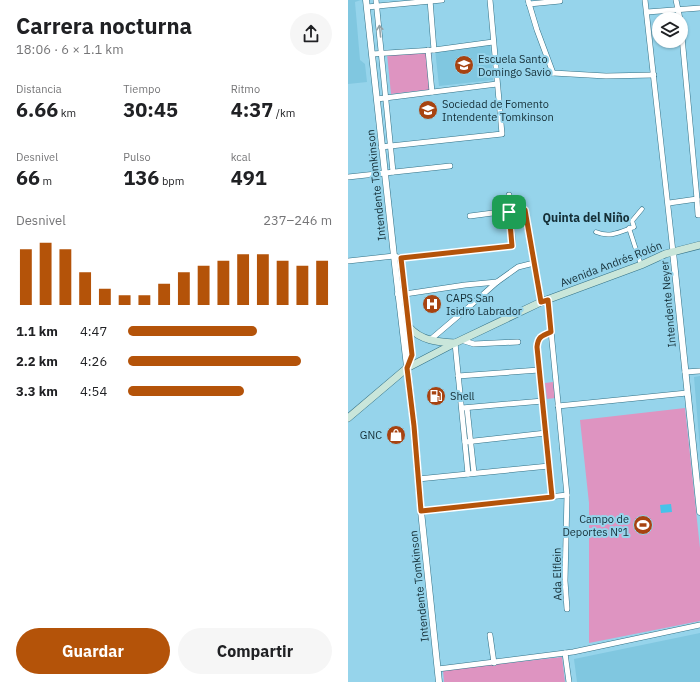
<!DOCTYPE html>
<html lang="es">
<head>
<meta charset="utf-8">
<style>
  :root { --surface:#fff; --page:#f6f6f6; --text:#202124; --muted:#757577; --accent:#b45309 }
  body { margin:0; font-family:"IBM Plex Sans",sans-serif; background:var(--page); color:var(--text); height:100vh; display:flex; flex-direction:column; font-size:15px; white-space:nowrap }
  * { box-sizing:border-box; margin:0 }
  p { font-size:13px; color:var(--muted) }
  .icon { flex:none; width:22px; height:22px; fill:none; stroke:currentColor; stroke-width:2; stroke-linecap:round; stroke-linejoin:round }
  .map { position:relative; flex:1; overflow:hidden }
  .details { display:flex; flex-direction:column; background:var(--surface); width:348px }
  .details>* { flex:none }
  .tools { position:absolute; left:304px; top:12px; display:grid; gap:8px }
  .tools a { display:grid; place-items:center; width:36px; height:36px; border-radius:50%; background:var(--surface); box-shadow:0 1px 3px #0004; font-size:20px }
  .pin { position:absolute; display:grid; place-items:center; width:34px; height:34px; color:#fff; margin:-17px; border-radius:8px; box-shadow:0 2px 6px #0006 }
  .round { display:grid; place-items:center; flex:none; width:42px; height:42px; border-radius:21px; background:var(--page) }
  .headline { display:flex; align-items:center; justify-content:space-between; height:68px; padding:0 16px }
  h1 { font-size:22px; font-weight:700; line-height:30px }
  .metrics { display:grid; grid-template-columns:repeat(3,1fr); gap:6px; height:68px; padding:4px 16px }
  .metrics div { display:grid; align-content:center }
  .metrics b { font-size:20px; font-weight:700 }
  .metrics small { font-size:11px; font-weight:400 }
  .metrics p { font-size:11px }
  .chart { height:112px; padding:8px 16px }
  .chart p { display:flex; justify-content:space-between }
  .chart svg { width:100%; height:72px; margin-top:4px; stroke:var(--accent); stroke-width:6 }
  .cta { display:flex; gap:8px; margin-top:auto; padding:8px 16px }
  .cta a { flex:1; height:46px; border-radius:24px; background:var(--accent); color:#fff; font-size:16px; font-weight:700; line-height:46px; text-align:center }
  .cta a+a { background:var(--page); color:var(--text) }
  ul { padding:0 16px; list-style:none; font-size:13px }
  li { display:grid; grid-template-columns:64px 48px 1fr; align-items:center; height:30px }
  li i { height:10px; border-radius:5px; background:var(--accent) }
  main { display:flex; flex:1; min-height:0 }
  .map>svg:first-child { display:block }
  .built { fill:#80c7e0 }
  .green { fill:#de94c1 }
  .water { fill:#46c2e9 }
  .lines { fill:none; stroke-linecap:round; stroke-linejoin:round }
  .pedestrian-casing { stroke:#337186; stroke-width:5 }
  .minor-casing { stroke:#337186; stroke-width:6 }
  .tertiary-casing { stroke:#337186; stroke-width:7 }
  .secondary-casing { stroke:#337186; stroke-width:8 }
  .pedestrian { stroke:#fff; stroke-width:4 }
  .minor { stroke:#fff; stroke-width:5 }
  .tertiary { stroke:#fff; stroke-width:6 }
  .secondary { stroke:#c9e6da; stroke-width:7 }
  .oneway { stroke:#95a1a5 }
  .route-casing { stroke:#fff; stroke-width:8 }
  .route { stroke:#b45309; stroke-width:5 }
  .labels { text-anchor:middle; stroke-width:4; stroke-linejoin:round; paint-order:stroke }
  .poi-label { font-size:11px; fill:#142e36; stroke:#96d4eb; text-anchor:start }
  .street-label { font-size:11px; fill:#142e36; stroke:#96d4eb }
  .neighbourhood-label { font-size:12px; font-weight:bold; fill:#142e36; stroke:#96d4eb }
</style>
</head>
<body>
<main>
<section class="details">
<div class="headline"><div><h1>Carrera nocturna</h1><p>18:06 · 6 × 1.1 km</p></div><a class="round"><svg class="icon" aria-label="share" viewBox="0 0 24 24"><path d="M12 15V3M7 8l5-5 5 5M5 13v7h14v-7"/></svg></a></div>
<div class="metrics">
<div><p>Distancia</p><b>6.66<small> km</small></b></div>
<div><p>Tiempo</p><b>30:45</b></div>
<div><p>Ritmo</p><b>4:37<small> /km</small></b></div>
</div>
<div class="metrics">
<div><p>Desnivel</p><b>66<small> m</small></b></div>
<div><p>Pulso</p><b>136<small> bpm</small></b></div>
<div><p>kcal</p><b>491</b></div>
</div>
<div class="chart"><p><span>Desnivel</span>237–246 m</p>
<svg viewBox="0 0 160 44" preserveAspectRatio="none"><path d="M5 44V10M15 44V6M25 44V10M35 44V24M45 44V34M55 44V38M65 44V38M75 44V31M85 44V24M95 44V20M105 44V17M115 44V13M125 44V13M135 44V17M145 44V20M155 44V17"/></svg>
</div>
<ul>
<li><b>1.1 km</b>4:47<i style="width:63%"></i></li>
<li><b>2.2 km</b>4:26<i style="width:85%"></i></li>
<li><b>3.3 km</b>4:54<i style="width:57%"></i></li>
</ul>
<div class="cta"><a>Guardar</a><a>Compartir</a></div>
</section>
<div class="map">
<svg width="352" height="682" viewBox="0 0 352 682">
  <rect width="100%" height="100%" fill="#96d4eb"/>
  <!-- built -->
  <g class="built">
    <path d="M0,0H13L7,2L12,60L17,64L19,82L0,84Z"/>
    <path d="M142,43L145,80L91,86L87,49Z"/>
    <path d="M84,101L85,119L77,120L75,102Z"/>
    <path d="M352,376V449L346,377Z"/>
    <path d="M352,633V682H229L226,659Z"/>
  </g>
  <!-- green -->
  <g class="green">
    <path d="M83,50L86,89L43,94L39,54Z"/>
    <path d="M205,382L207,398L199,399L197,383Z"/>
    <path d="M337,408L352,548V621L241,643V503L232,420Z"/>
    <path d="M214,657L217,682H96L95,670Z"/>
  </g>
  <!-- water -->
  <path class="water" d="M323,504L324,512L313,513L312,505Z"/>
  <g class="lines">
    <defs>
      <g id="pedestrian">
        <path d="M281,228L293,265"/>
        <path d="M248,232C262,238 272,232 286,227L284,221L294,209"/>
      </g>
      <g id="minor">
        <path d="M28,0L45,172"/>
        <path d="M82,0L86,50"/>
        <path d="M180,0L189,30L205,73L258,76L306,75"/>
        <path d="M297,0L325,252"/>
        <path d="M328,0L332,19"/>
        <path d="M181,4L212,1"/>
        <path d="M19,7L94,0"/>
        <path d="M299,12L352,8"/>
        <path d="M333,26L349,199L350,215H352"/>
        <path d="M80,50L84,92"/>
        <path d="M24,54L86,50L145,42"/>
        <path d="M185,75L205,73"/>
        <path d="M29,99L149,84"/>
        <path d="M33,147L154,134L142,0"/>
        <path d="M0,177L102,166"/>
        <path d="M321,203L349,199"/>
        <path d="M122,216L176,209L186,263"/>
        <path d="M53,258L57,294L117,285L149,282"/>
        <path d="M0,261L46,256L53,258L165,246L161,195"/>
        <path d="M200,300L219,495L217,581L219,609"/>
        <path d="M203,332L191,338L189,347L204,497"/>
        <path d="M82,340L122,306L149,282L170,267L186,263L193,302"/>
        <path d="M113,340L126,344L170,342"/>
        <path d="M107,343L120,474"/>
        <path d="M337,372L352,371"/>
        <path d="M110,376L191,370"/>
        <path d="M210,406L339,393"/>
        <path d="M114,408L195,401"/>
        <path d="M119,408L126,473"/>
        <path d="M117,442L198,433"/>
        <path d="M70,479L201,466"/>
        <path d="M73,511L219,495"/>
        <path d="M142,635L146,663"/>
        <path d="M217,653L221,682"/>
        <path d="M90,669L225,652L352,625"/>
      </g>
      <g id="tertiary">
        <path d="M18,0L46,256L66,426L73,511L91,682"/>
        <path d="M325,252L352,512"/>
        <path d="M50,294H57L63,355L60,367"/>
      </g>
      <g id="secondary">
        <path d="M61,327C73,341 90,342 107,343"/>
        <path d="M0,418L59,368L107,343L193,302L293,265L317,254L352,245"/>
      </g>
    </defs>
    <!-- pedestrian casing -->
    <use href="#pedestrian" class="pedestrian-casing"/>
    <!-- minor casing -->
    <use href="#minor" class="minor-casing"/>
    <!-- tertiary casing -->
    <use href="#tertiary" class="tertiary-casing"/>
    <!-- secondary casing -->
    <use href="#secondary" class="secondary-casing"/>
    <!-- pedestrian -->
    <use href="#pedestrian" class="pedestrian"/>
    <!-- minor -->
    <use href="#minor" class="minor"/>
    <!-- tertiary -->
    <use href="#tertiary" class="tertiary"/>
    <!-- secondary -->
    <use href="#secondary" class="secondary"/>
  </g>
  <!-- one-way arrows -->
  <defs><path id="oneway-shaft" d="M-6 0H5M1.5-3L5.5 0L1.5 3" fill="none" stroke-width="1.6" stroke-linecap="round" stroke-linejoin="round"/></defs>
  <use class="oneway" href="#oneway-shaft" transform="translate(32 31) rotate(-96)"/>
  <g class="lines">
    <defs>
      <path id="route" d="M175,209L177,210L193,302L200,300L203,332C193,336 190,337 189,347L204,497L73,511L66,426L59,368L64,355L53,258L164,246L161,212Z"/>
    </defs>
    <!-- route casing -->
    <use href="#route" class="route-casing"/>
    <!-- route -->
    <use href="#route" class="route"/>
  </g>
  <!-- icons -->
  <defs>
    <symbol id="school-disc" viewBox="-11 -11 22 22"><circle r="9.5" fill="#a74310" stroke="#96d4eb"/><path d="M0-5L7-2L0 1L-7-2ZM-4 1L0 2.5L4 1V4Q0 6-4 4Z" fill="#fff"/></symbol>
    <symbol id="hospital-disc" viewBox="-11 -11 22 22"><circle r="9.5" fill="#a74310" stroke="#96d4eb"/><path d="M-5-5h3v3.5h4V-5h3V5h-3V1.5h-4V5h-3Z" fill="#fff"/></symbol>
    <symbol id="fuel-disc" viewBox="-11 -11 22 22"><circle r="9.5" fill="#a74310" stroke="#96d4eb"/><path d="M-5.5-6h7V0h2V4h1.3V-2.5L3-4.5l.8-.8L6-3V5H2.5V1h-1V6h-7ZM-4.2-4.7v3.2H.2V-4.7Z" fill="#fff"/></symbol>
    <symbol id="shop-disc" viewBox="-11 -11 22 22"><circle r="9.5" fill="#a74310" stroke="#96d4eb"/><path d="M-5-2.5h2.3a2.7 3.5 0 0 1 5.4 0H5L5.5 6h-11ZM-1.5-2.5h3a1.5 2.3 0 0 0-3 0Z" fill="#fff"/></symbol>
    <symbol id="stadium-disc" viewBox="-11 -11 22 22"><circle r="9.5" fill="#a74310" stroke="#96d4eb"/><path d="M0-5a6.5 5 0 1 0 0 10a6.5 5 0 1 0 0-10ZM-3.5-1.8h7v3.6h-7Z" fill="#fff"/></symbol>
  </defs>
  <g fill-rule="evenodd">
    <use href="#school-disc" x="105" y="54" width="22" height="22"/>
    <use href="#school-disc" x="69" y="99" width="22" height="22"/>
    <use href="#hospital-disc" x="73" y="293" width="22" height="22"/>
    <use href="#fuel-disc" x="77" y="385" width="22" height="22"/>
    <use href="#shop-disc" x="37" y="424" width="22" height="22"/>
    <use href="#stadium-disc" x="284" y="514" width="22" height="22"/>
  </g>
  <g class="labels">
    <!-- poi labels -->
    <g class="poi-label">
      <text x="130" y="63">Escuela Santo<tspan x="130" dy="13">Domingo Savio</tspan></text>
      <text x="94" y="108">Sociedad de Fomento<tspan x="94" dy="13">Intendente Tomkinson</tspan></text>
      <text x="98" y="302">CAPS San<tspan x="98" dy="13">Isidro Labrador</tspan></text>
      <text x="102" y="400">Shell</text>
      <text x="34" y="439" text-anchor="end">GNC</text>
      <text x="281" y="523" text-anchor="end">Campo de<tspan x="281" dy="13">Deportes Nº1</tspan></text>
    </g>
    <!-- street labels -->
    <g class="street-label">
      <text transform="translate(28 185) rotate(-96)" y="4">Intendente Tomkinson</text>
      <text transform="translate(263 264) rotate(-21)" y="4">Avenida Andrés Rolón</text>
      <text transform="translate(320 304) rotate(-95)" y="4">Intendente Neyer</text>
      <text transform="translate(209 574) rotate(-91)" y="4">Ada Elflein</text>
      <text transform="translate(71 586) rotate(-96)" y="4">Intendente Tomkinson</text>
    </g>
    <!-- neighbourhood labels -->
    <g class="neighbourhood-label">
      <text x="238" y="222">Quinta del Niño</text>
    </g>
  </g>
</svg>
<div class="tools">
<a><svg class="icon" aria-label="layers" viewBox="0 0 24 24"><path d="M12 4l9 5-9 5-9-5zM3 14l9 5 9-5"/></svg></a>
</div>
<div class="pin" style="left:161px;top:212px;background:#1e9e55"><svg class="icon" aria-label="arrive" viewBox="0 0 24 24"><path d="M6 21V4h12l-3 4 3 4H6"/></svg></div>
</div>
</main>
</body>
</html>
